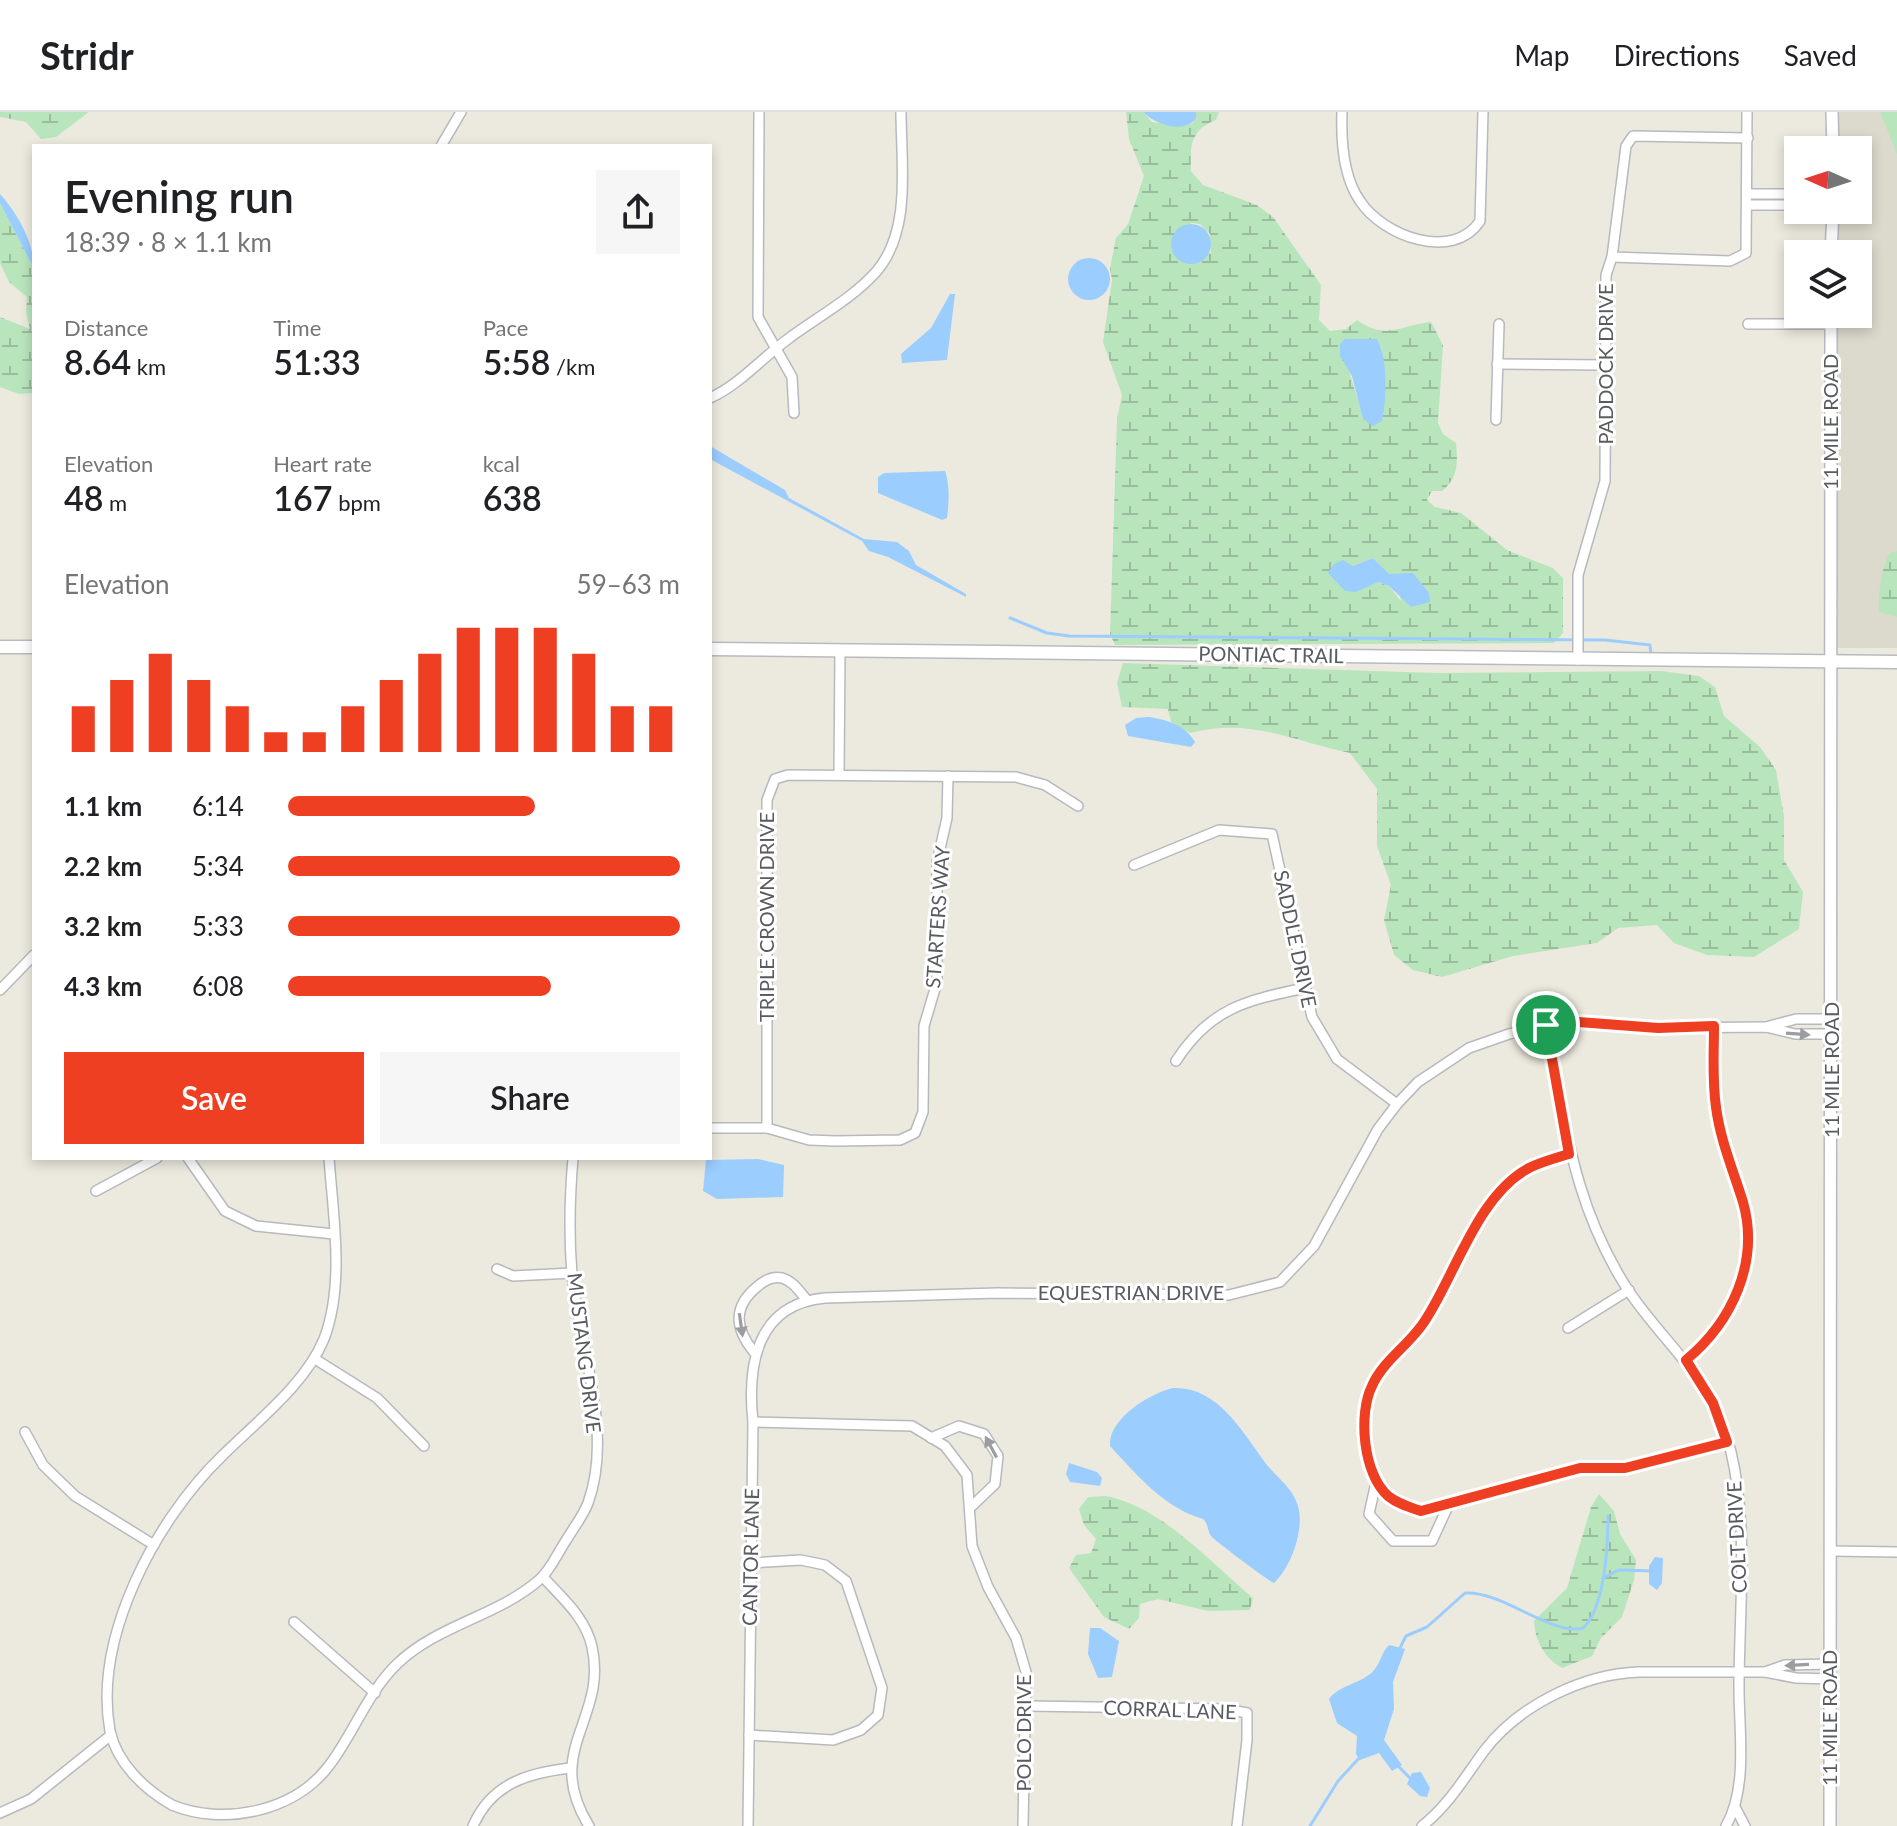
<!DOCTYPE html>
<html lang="en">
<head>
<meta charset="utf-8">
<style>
  :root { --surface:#fff; --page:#f6f6f6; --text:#202124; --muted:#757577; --line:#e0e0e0; --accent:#ee3f22 }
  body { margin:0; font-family:Lato,sans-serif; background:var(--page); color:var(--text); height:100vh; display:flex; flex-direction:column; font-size:30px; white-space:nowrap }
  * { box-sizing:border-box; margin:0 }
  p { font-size:26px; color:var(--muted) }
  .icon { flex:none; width:44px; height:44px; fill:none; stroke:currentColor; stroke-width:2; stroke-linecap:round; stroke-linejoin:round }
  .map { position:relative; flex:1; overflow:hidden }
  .sheet { position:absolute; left:32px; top:32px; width:680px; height:1016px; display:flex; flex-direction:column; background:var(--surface); border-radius:0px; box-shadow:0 4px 12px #0003 }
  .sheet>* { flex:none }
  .needle { width:52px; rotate:273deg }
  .controls { position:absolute; left:1784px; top:24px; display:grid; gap:16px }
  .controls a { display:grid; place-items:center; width:88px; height:88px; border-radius:0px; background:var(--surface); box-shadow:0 4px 12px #0003; font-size:40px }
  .pin { position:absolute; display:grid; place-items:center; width:68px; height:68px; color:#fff; margin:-34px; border:4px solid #fff; border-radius:50%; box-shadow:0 2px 8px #0007 }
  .round { display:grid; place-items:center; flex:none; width:84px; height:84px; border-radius:0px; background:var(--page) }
  .summary { display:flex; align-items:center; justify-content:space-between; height:136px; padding:0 32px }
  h1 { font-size:44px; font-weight:600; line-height:60px }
  .stats { display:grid; grid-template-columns:repeat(3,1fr); gap:12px; height:136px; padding:8px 32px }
  .stats div { display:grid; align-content:center }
  .stats b { font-size:34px; font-weight:600 }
  .stats small { font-size:22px; font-weight:400 }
  .stats p { font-size:22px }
  .chart { height:224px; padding:16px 32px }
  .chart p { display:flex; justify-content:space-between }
  .chart svg { width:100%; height:144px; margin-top:8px; stroke:var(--accent); stroke-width:6 }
  .cta { display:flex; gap:16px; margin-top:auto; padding:16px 32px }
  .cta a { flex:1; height:92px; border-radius:0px; background:var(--accent); color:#fff; font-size:32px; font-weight:600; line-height:92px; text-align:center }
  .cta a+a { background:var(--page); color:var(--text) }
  ul { padding:0 32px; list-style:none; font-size:26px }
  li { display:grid; grid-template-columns:128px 96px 1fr; align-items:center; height:60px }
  li i { height:20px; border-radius:10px; background:var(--accent) }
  header { display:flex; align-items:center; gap:48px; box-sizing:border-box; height:112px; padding:0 40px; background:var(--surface); border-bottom:2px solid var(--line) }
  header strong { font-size:38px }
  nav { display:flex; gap:44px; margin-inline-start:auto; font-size:28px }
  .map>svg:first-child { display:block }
  .education { fill:#dcd9cd }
  .wetland { fill:url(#wetland-marsh); fill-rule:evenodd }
  .pitch { fill:#b9e5bc }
  .water { fill:#9bcdff }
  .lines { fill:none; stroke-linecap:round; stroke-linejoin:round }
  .stream { stroke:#9bcdff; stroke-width:3 }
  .minor-casing { stroke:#b7b9be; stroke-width:12 }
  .tertiary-casing { stroke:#b7b9be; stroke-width:14 }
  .secondary-casing { stroke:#b7bbc1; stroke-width:15 }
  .minor { stroke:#fff; stroke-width:9 }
  .tertiary { stroke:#fff; stroke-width:11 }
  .secondary { stroke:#fff; stroke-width:12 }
  .oneway { fill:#9b9da0 }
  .route-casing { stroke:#fff; stroke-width:16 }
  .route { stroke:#ee3f22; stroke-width:10 }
  .labels { text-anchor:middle; stroke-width:6; stroke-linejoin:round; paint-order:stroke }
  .street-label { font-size:20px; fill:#585b60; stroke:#fff }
</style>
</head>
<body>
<header>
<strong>Stridr</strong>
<nav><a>Map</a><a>Directions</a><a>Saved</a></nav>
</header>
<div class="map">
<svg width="1897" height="1714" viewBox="0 0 1897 1714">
  <defs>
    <pattern id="wetland-marsh" width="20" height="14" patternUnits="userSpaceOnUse" patternTransform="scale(2)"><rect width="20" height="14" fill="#b9e5bc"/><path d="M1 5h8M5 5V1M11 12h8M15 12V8" fill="none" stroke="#99bd9c"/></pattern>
  </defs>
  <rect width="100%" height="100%" fill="#eceade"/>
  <!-- education -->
  <path class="education" d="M1837,0H1897V536H1837V202H1858V142H1837V98H1858V38H1837Z"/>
  <!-- wetland -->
  <g class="wetland">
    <path d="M0,0H89L56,25L41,27L26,10L0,5Z"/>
    <path d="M1126,0H1143L1152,10L1185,14L1193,11L1196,0H1219L1216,8C1190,18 1190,34 1191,59L1203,73L1257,93L1273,105L1321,173L1319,208L1330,219L1346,217L1357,208C1387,229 1399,213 1431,210L1443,233L1438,311L1443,322L1456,331C1458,351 1458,366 1442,379H1432L1427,388L1435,395L1461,401L1507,438L1553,456L1563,466V521L1554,531L1115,533L1110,522L1117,307L1122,283L1103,230L1112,168L1110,156L1116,126L1128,112L1144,64L1129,27ZM1192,111L1200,112L1210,122L1211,142L1184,114ZM1345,227H1377C1393,253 1373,282 1363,307C1357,278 1344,255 1345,227ZM1373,446L1388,462L1396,464L1401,489L1389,474L1377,470L1368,473L1343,448L1353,454Z"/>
    <path d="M0,91L34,157V281L19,282L0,275V205L30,217L26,200L27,185L9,170L0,151Z"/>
    <path d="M1897,439V505L1879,500C1878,483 1881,455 1890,441Z"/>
    <path d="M1123,551L1438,561L1661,559L1699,564L1715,575L1724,604L1760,635L1776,658L1784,704V748L1803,780L1799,817L1754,845L1707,843L1674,831L1657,813L1618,816L1597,831L1513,844L1442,865L1413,858L1394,843L1384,808L1391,773L1377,734V677L1350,641C1292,629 1251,605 1190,621L1171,610L1168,597L1122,595L1117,571Z"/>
    <path d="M1599,1382L1614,1399L1620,1422L1636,1448L1634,1468L1622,1505L1601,1526L1592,1544L1562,1556C1544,1546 1535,1528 1534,1509L1567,1476L1591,1395Z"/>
    <path d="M1106,1384C1162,1395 1210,1450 1253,1486L1250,1498L1208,1499L1158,1487L1140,1492L1139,1506L1129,1517L1104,1505L1069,1456L1076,1443L1091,1441L1096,1427L1084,1413L1079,1397L1088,1385Z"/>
  </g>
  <!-- pitch -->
  <path class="pitch" d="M1880,0H1897V42Z"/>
  <!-- water -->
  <g class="water">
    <path d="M1143,0H1196V6C1185,23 1154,12 1143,0Z"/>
    <path d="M0,82C17,101 34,130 34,157L0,91Z"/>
    <circle cx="1191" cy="132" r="20"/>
    <circle cx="1089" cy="167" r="21"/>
    <path d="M950,182H955L947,248L902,251L901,242L931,216Z"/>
    <path d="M1345,227H1377C1388,246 1387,287 1382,309L1373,314L1363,307L1352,264L1340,244V232Z"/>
    <path d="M710,334L785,378L789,386L864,427L897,430L909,439L916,453L966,482V485L888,445L869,439L862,429L710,347Z"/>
    <path d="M945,359C950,373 949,391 947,406L942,408L878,381V365L884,361Z"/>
    <path d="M1373,446L1389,462L1413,461L1429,481L1430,490L1411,495L1389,474L1378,470L1356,480L1345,479L1328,461L1334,452L1343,448L1353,454Z"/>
    <path d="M1149,605C1168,608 1185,613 1195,630L1191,635L1128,624L1125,613L1136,606Z"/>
    <path d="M758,1047L784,1053L783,1085L717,1087L703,1079L706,1048Z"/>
    <path d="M1173,1276C1216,1274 1241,1317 1264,1349C1275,1365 1295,1376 1299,1398C1303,1421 1291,1455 1274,1471C1270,1470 1215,1429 1211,1424C1207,1418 1209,1413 1203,1407C1163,1395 1138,1364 1110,1334C1108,1307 1150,1281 1173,1276Z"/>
    <path d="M1069,1351L1097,1360L1102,1366L1100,1374L1070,1370L1066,1362Z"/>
    <path d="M1655,1445L1663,1446L1662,1471L1657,1478L1649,1472V1454Z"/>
    <path d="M1090,1516H1100L1119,1529L1112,1565L1098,1566L1088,1542Z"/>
    <path d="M1389,1533L1405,1537L1393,1570L1394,1597L1384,1628L1402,1653L1392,1659L1379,1641L1360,1648L1356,1642L1357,1624L1337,1611L1329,1587C1340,1572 1363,1572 1375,1557C1381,1549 1382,1540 1389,1533Z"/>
    <path d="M1421,1660L1430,1676L1427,1685L1420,1684L1407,1672L1412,1661Z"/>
  </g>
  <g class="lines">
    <!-- stream -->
    <g class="stream">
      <path d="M1010,506L1047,521L1069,524L1605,528L1650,533L1651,543"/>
      <path d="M1603,1466L1619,1458L1652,1459"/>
      <path d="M1399,1538L1406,1524L1427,1515L1465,1481C1504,1479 1550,1524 1583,1516C1605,1496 1608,1433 1608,1404"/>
      <path d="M1399,1655L1411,1667"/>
      <path d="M1310,1714L1338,1669L1361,1644"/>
    </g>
    <defs>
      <g id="minor">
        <path d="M759,0L758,205L792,265L794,301"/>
        <path d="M1342,0C1341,28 1343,65 1360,89C1383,124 1453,150 1480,109L1483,0"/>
        <path d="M441,34L461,0"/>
        <path d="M1748,82H1798"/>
        <path d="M1748,93H1798"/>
        <path d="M1612,145L1730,149L1746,141L1747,0"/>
        <path d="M1748,212H1831"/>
        <path d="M1497,252L1605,253"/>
        <path d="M710,286C739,273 762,246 788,227C816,206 853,186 876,160C912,119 901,51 901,0"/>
        <path d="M1496,308L1499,212"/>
        <path d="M1578,548V463L1605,369L1606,163L1612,145L1626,34L1633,24L1748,26"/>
        <path d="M839,663L840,539"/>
        <path d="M1134,753L1219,718L1272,722L1312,905L1337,947L1397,992"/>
        <path d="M0,878L34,843"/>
        <path d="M1546,913C1566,1011 1572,1091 1628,1178C1667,1236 1713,1265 1731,1340C1749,1416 1739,1499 1739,1577C1739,1619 1748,1676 1726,1714"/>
        <path d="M1766,915L1796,907H1832"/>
        <path d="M1176,949C1210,896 1247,888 1305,876"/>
        <path d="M710,1016H767L809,1028L835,1029L900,1028L915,1021L923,1000L924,914L937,870V750L947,706L948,664"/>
        <path d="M767,1016V688L775,667L788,663L1016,665L1045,673L1078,694"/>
        <path d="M1569,1042C1556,1046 1541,1050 1529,1056C1478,1083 1456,1161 1427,1207C1412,1231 1383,1248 1372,1274C1358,1304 1362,1361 1388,1384C1398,1392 1409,1395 1421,1399L1580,1356H1625L1727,1330"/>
        <path d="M188,1046L225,1099L256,1114L334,1122"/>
        <path d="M329,1046C333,1103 345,1172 324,1227C305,1273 256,1310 221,1345C156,1408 93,1525 110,1619C117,1651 144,1677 172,1693C223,1714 293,1700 328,1655C353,1623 367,1581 397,1552C437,1513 498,1504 539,1468C551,1458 558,1440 567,1427C574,1415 583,1404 588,1391C614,1320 579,1235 572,1162C569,1127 570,1081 573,1046"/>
        <path d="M96,1079L157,1046"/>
        <path d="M497,1157L513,1164L572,1161"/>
        <path d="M1568,1216L1629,1178"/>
        <path d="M754,1240C734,1216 733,1194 758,1174C765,1168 772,1164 782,1166C793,1169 799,1179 806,1187"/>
        <path d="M315,1247L377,1286L424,1334"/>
        <path d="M1686,1248C1731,1211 1757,1155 1744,1096C1736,1062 1720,1030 1716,995C1712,968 1714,941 1714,914"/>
        <path d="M753,1310L912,1314L945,1334L967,1363L972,1434L988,1475L1016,1526L1026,1560L1023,1714"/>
        <path d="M25,1320L43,1353L75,1384L154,1433"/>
        <path d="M931,1326L959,1314L984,1322L998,1344L995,1372L972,1394"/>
        <path d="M1377,1366L1369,1402L1393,1429H1432L1449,1392"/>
        <path d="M1832,1439L1897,1440"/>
        <path d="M543,1465C562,1486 586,1506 592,1535C608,1607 542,1638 589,1714"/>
        <path d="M294,1510L375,1581"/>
        <path d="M1765,1560L1785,1553L1830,1552"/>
        <path d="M1027,1594L1226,1597L1247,1601V1628L1237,1714"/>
        <path d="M749,1623L833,1628L861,1618L878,1603L882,1576L846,1469L825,1453L801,1448L751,1451"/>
        <path d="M1735,1695L1745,1714"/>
        <path d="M0,1701L31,1687L111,1623"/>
        <path d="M473,1714C491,1672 527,1661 570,1656"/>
        <path d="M748,1714L753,1310C747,1254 756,1192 825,1186L997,1181L1229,1183L1280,1170L1314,1134L1378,1017L1397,992L1418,970L1469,936L1509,922L1565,909L1658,916L1766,915L1795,922H1832"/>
        <path d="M1422,1714C1448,1694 1465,1665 1484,1639C1519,1593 1583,1562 1639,1560H1765L1796,1566L1830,1567"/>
      </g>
      <g id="tertiary">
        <path d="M1832,0L1833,38"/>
        <path d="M1831,142L1833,98"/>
        <path d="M1830,1714L1831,202"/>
      </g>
      <g id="secondary">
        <path d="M0,535H34"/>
        <path d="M710,537L1897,550"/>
      </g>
    </defs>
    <!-- minor casing -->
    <use href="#minor" class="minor-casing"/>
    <!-- tertiary casing -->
    <use href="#tertiary" class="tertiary-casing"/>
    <!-- secondary casing -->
    <use href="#secondary" class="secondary-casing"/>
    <!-- minor -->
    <use href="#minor" class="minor"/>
    <!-- tertiary -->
    <use href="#tertiary" class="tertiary"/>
    <!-- secondary -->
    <use href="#secondary" class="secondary"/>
  </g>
  <!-- one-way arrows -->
  <defs><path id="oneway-solid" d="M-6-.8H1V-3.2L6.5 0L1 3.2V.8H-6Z" transform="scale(2)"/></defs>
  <g class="oneway">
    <use href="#oneway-solid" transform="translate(1798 922) rotate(4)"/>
    <use href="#oneway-solid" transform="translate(741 1213) rotate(82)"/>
    <use href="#oneway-solid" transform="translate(991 1335) rotate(-118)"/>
    <use href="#oneway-solid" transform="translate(1797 1553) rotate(177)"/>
  </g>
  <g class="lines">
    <defs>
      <path id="route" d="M1565,909L1658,916L1714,914C1714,941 1712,968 1716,995C1720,1027 1733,1058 1743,1090C1760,1150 1732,1210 1686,1248L1713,1291L1727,1330L1625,1356H1580L1421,1399C1409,1395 1398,1392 1388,1384C1363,1362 1358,1302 1372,1274C1383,1248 1412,1231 1426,1207C1456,1161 1478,1083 1529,1056C1541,1050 1556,1046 1569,1042L1546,913Z"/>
    </defs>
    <!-- route casing -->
    <use href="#route" class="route-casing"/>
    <!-- route -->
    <use href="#route" class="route"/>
  </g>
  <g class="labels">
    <!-- street labels -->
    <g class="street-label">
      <text transform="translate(1606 252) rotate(-90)" y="7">PADDOCK DRIVE</text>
      <text transform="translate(1831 310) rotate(-90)" y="7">11 MILE ROAD</text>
      <text transform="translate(1271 543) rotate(1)" y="7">PONTIAC TRAIL</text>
      <text transform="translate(767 805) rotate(-90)" y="7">TRIPLE CROWN DRIVE</text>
      <text transform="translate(938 805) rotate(-86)" y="7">STARTERS WAY</text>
      <text transform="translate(1295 827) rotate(78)" y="7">SADDLE DRIVE</text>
      <text transform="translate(1832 958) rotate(-90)" y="7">11 MILE ROAD</text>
      <text x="1131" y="1188">EQUESTRIAN DRIVE</text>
      <text transform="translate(584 1241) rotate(83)" y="7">MUSTANG DRIVE</text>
      <text transform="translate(1737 1425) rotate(-93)" y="7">COLT DRIVE</text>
      <text transform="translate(751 1445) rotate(-89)" y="7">CANTOR LANE</text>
      <text transform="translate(1170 1598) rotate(2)" y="7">CORRAL LANE</text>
      <text transform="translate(1830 1606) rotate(-90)" y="7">11 MILE ROAD</text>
      <text transform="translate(1024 1621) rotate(-90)" y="7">POLO DRIVE</text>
    </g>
  </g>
</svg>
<div class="controls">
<a><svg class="needle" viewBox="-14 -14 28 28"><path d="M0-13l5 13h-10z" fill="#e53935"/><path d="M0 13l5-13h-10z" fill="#757577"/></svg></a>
<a><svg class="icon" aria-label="layers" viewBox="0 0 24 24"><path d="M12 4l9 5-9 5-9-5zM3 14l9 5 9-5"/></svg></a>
</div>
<div class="pin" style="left:1546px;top:913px;background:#1e9e55"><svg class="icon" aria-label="arrive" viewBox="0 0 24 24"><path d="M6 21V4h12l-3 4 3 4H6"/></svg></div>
<section class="sheet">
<div class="summary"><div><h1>Evening run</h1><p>18:39 · 8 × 1.1 km</p></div><a class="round"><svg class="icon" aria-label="share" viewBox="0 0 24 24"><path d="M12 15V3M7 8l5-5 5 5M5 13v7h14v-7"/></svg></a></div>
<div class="stats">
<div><p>Distance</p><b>8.64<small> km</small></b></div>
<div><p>Time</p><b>51:33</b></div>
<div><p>Pace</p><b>5:58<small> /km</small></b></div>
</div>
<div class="stats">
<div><p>Elevation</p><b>48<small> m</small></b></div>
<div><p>Heart rate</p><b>167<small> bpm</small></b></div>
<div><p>kcal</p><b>638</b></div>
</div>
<div class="chart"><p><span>Elevation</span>59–63 m</p>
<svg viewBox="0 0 160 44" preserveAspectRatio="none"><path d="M5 44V30M15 44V22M25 44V14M35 44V22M45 44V30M55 44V38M65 44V38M75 44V30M85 44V22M95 44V14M105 44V6M115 44V6M125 44V6M135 44V14M145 44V30M155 44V30"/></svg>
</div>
<ul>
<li><b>1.1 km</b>6:14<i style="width:63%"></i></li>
<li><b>2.2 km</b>5:34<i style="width:100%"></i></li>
<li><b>3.2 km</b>5:33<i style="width:100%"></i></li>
<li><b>4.3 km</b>6:08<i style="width:67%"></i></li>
</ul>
<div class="cta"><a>Save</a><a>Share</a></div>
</section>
</div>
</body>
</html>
